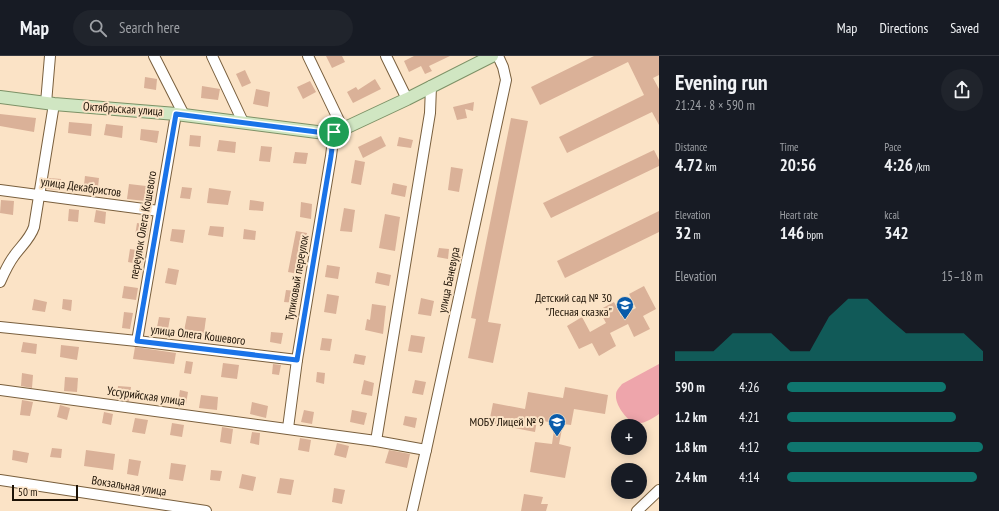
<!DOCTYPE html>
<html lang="en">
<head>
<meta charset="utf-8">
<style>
  :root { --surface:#171b24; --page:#20242c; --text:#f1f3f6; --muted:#9ea1a6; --line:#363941; --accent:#0f766e }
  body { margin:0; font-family:"PT Sans Narrow",sans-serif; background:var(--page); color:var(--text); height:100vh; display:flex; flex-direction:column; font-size:15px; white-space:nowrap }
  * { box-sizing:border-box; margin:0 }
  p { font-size:13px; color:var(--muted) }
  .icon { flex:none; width:22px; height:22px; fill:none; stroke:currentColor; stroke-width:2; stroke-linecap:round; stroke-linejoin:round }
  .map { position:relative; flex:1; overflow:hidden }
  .panel { display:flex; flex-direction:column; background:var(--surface); width:340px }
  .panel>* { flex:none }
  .tools { position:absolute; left:611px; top:363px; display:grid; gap:8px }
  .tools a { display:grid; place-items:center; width:36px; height:36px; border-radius:50%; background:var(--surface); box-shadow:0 2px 10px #0003; font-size:20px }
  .scale { position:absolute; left:12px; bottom:10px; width:66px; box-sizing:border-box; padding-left:4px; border:2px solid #1d1205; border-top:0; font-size:11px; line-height:14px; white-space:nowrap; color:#1d1205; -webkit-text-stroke:3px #fbe3c6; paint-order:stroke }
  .pin { position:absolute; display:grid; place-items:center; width:34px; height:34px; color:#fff; margin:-17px; border:2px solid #fff; border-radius:50%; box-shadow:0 1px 4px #0007 }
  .round { display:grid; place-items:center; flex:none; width:42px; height:42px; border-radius:21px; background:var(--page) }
  .head { display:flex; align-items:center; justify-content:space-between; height:68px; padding:0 16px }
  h1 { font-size:22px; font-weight:700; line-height:30px }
  .figures { display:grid; grid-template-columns:repeat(3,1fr); gap:6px; height:68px; padding:4px 16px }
  .figures div { display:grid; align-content:center }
  .figures b { font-size:17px; font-weight:700 }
  .figures small { font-size:11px; font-weight:400 }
  .figures p { font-size:11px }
  .chart { height:112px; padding:8px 16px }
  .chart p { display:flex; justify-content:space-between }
  .chart svg { width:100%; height:72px; margin-top:4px; fill:var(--accent); opacity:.7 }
  ul { padding:0 16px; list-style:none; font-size:13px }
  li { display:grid; grid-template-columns:64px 48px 1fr; align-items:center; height:30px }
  li i { height:10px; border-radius:5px; background:var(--accent) }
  header { display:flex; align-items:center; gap:24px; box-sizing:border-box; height:56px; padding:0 20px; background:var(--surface); border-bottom:1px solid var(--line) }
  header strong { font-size:19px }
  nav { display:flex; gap:22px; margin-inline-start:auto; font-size:14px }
  .search { width:280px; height:36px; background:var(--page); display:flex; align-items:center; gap:10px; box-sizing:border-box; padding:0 14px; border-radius:22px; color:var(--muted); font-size:15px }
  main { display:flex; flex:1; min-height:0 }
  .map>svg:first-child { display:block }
  .green { fill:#eea5ab }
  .building { fill:#dab198 }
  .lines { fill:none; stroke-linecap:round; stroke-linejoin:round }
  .minor-casing { stroke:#795f3d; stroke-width:12 }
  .major-casing { stroke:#7d9166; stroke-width:14 }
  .minor { stroke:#fff; stroke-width:10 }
  .major { stroke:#d0e6c2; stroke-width:12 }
  .route-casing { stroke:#fff; stroke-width:8 }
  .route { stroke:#1a73e8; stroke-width:5 }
  .labels { text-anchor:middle; stroke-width:4; stroke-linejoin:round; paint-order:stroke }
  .street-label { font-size:12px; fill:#1d1205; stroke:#fbe3c6 }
  .poi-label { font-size:12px; fill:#1d1205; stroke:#fbe3c6; text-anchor:end }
</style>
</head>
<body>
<header>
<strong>Map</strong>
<div class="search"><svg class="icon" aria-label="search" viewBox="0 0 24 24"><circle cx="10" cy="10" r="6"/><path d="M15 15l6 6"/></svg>Search here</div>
<nav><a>Map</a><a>Directions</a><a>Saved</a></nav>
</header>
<main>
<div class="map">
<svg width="659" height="455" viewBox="0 0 659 455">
  <rect width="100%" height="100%" fill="#fbe3c6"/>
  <!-- green -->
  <path class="green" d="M659,308V358C653,362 643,369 635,367C626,364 615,348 616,339C616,334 619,332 622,328Z"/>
  <!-- building -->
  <g class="building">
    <path d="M326,0H342L345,6L332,12Z"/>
    <path d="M414,0H450L429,10L432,15L425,18L421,10L409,16L404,5Z"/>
    <path d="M594,0H659V19L653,22L659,33V69L652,56L567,97L559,81L644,39L628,6L540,49L531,31Z"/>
    <path d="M245,14L251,27L242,31L236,18Z"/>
    <path d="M145,21L157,23L156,34L144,32Z"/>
    <path d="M375,23L381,33L353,47L347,36L356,31L358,34Z"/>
    <path d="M310,25L316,36L303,43L297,31Z"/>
    <path d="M202,30L220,33L218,44L201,42Z"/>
    <path d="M256,33L270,36L268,51L253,48Z"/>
    <path d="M474,46L473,55L465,53L467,62L457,64L453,51Z"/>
    <path d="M0,58L36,62L34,76L0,70Z"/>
    <path d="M511,62L528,65L488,266L501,268L493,307L468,302L476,263L471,262Z"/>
    <path d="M69,66L92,68L91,80L68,77Z"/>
    <path d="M106,68L123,70L122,82L104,79Z"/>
    <path d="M141,73L159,75L157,87L140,84Z"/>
    <path d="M190,79L201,80L200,91L189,90Z"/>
    <path d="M381,80L386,90L363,102L358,91Z"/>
    <path d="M399,81L413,84L411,92L397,90Z"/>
    <path d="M219,84L236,86L235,97L217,95Z"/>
    <path d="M261,90L272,91L270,106L259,105Z"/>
    <path d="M654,94L659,104V110L551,162L543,147Z"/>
    <path d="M295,96L308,97L306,108L293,107Z"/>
    <path d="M355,104L365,106L361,129L351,127Z"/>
    <path d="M451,111L463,113L459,136L448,134Z"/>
    <path d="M85,120L99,122L98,131L84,129Z"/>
    <path d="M49,122L61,123L59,134L47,133Z"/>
    <path d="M393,127L407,130L405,141L391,138Z"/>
    <path d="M129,128L146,130L145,145L127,143Z"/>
    <path d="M182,131L192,132L190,143L180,142Z"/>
    <path d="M209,132L231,135L228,149L207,147Z"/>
    <path d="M1,144L14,145L13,159L0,157Z"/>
    <path d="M250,144L264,146L263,155L249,154Z"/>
    <path d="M301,146L312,148L311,163L300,161Z"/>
    <path d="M344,152L355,154L352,176L340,175Z"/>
    <path d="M69,153L79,154L78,166L68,165Z"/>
    <path d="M96,154L106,156L105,168L94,166Z"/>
    <path d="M659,155V176L565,222L557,205Z"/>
    <path d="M385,158L400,161L395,195L379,192Z"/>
    <path d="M137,167L149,169L147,182L135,180Z"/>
    <path d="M210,170L224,171L223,181L208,179Z"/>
    <path d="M172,173L185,174L183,187L170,185Z"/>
    <path d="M244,173L256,175L255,184L243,183Z"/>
    <path d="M296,175L307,177L303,202H305L303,219L288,216Z"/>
    <path d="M439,192L449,193L448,203L437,201Z"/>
    <path d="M130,193L144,195L142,209L128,206Z"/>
    <path d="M327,209L340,211L338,223L325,221Z"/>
    <path d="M168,212L179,214L176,229L165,227Z"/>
    <path d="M377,216L391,219L389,230L375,227Z"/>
    <path d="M124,230L138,232L136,244L122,242Z"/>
    <path d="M644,230L656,253L643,260L650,273L634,281L628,268L610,277L616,290L599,300L592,287L579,293L567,270L582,261L590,276L606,267L599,254L614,246L621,260L636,252L629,238Z"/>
    <path d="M286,234L297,235L296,247L284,246Z"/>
    <path d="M327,238L339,240L336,258L324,256Z"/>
    <path d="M421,242L434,245L431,260L418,258Z"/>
    <path d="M34,243L47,246L45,256L32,254Z"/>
    <path d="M63,243L72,244L71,255L62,253Z"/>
    <path d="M372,248L386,250L383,278L365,274L367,263L370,264Z"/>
    <path d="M124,256L133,257L130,273L122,272Z"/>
    <path d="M187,260L206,262L204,277L184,275Z"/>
    <path d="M159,261L170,262L168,273L157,271Z"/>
    <path d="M271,276L283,277L281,288L270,286Z"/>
    <path d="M411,279L425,281L422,297L408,295Z"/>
    <path d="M322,282L332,283L330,295L320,294Z"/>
    <path d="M23,286L37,288L36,298L21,296Z"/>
    <path d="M61,289L79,291L77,304L60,301Z"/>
    <path d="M135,291L176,297L174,308L133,303Z"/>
    <path d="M355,298L366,300L364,309L353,307Z"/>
    <path d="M186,305L193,306L191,318L184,317Z"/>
    <path d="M223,307L239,309L237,323L221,321Z"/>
    <path d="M273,308L281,309L279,319L272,318Z"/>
    <path d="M317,316L325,317L324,328L316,326Z"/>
    <path d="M22,317L33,319L32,332L21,330Z"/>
    <path d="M65,321L78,322L77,336L64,335Z"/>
    <path d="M364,324L374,327L372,340L361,338Z"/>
    <path d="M415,324L426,326L423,339L412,337Z"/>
    <path d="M118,330L131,331L129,345L117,343Z"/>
    <path d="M565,331L608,339L605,358L574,353L571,369L563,368L559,388L571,391L565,422L530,416L535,386L552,388L555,367L537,364L535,376L489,367L493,347L525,353L528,336L563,342Z"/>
    <path d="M180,334L188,336L186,348L178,346Z"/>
    <path d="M201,339L218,341L217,354L199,352Z"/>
    <path d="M22,344L33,346L30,360L20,359Z"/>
    <path d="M252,346L268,350L266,362L250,358Z"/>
    <path d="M60,349L70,352L67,364L57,361Z"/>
    <path d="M304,354L314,356L312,368L301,366Z"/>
    <path d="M352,354L367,357L364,369L350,366Z"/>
    <path d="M104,356L113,358L111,369L102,367Z"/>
    <path d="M405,360L417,362L415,372L403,369Z"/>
    <path d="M135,362L148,364L145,378L132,376Z"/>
    <path d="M172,367L184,369L182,381L170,379Z"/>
    <path d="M222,371L233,373L231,388L220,386Z"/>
    <path d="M252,376L260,377L259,389L250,387Z"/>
    <path d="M300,382L311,384L309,396L298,394Z"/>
    <path d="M337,387L349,390L346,402L334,399Z"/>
    <path d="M52,392L62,393L61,402L50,401Z"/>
    <path d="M13,394L29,397L27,407L12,404Z"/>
    <path d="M86,394L115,398L113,414L84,410Z"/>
    <path d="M389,394L410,398L407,412L385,407Z"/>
    <path d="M129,403L141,405L138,420L127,418Z"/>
    <path d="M171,407L186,409L183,425L169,423Z"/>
    <path d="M211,414L222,415L220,425L210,424Z"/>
    <path d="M242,418L256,421L253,435L239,432Z"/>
    <path d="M280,422L294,424L291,439L277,437Z"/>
    <path d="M334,432L345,434L342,448L332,446Z"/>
    <path d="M524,438L543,441L541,448H548L546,455H521Z"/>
  </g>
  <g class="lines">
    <defs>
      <g id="minor">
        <path d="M154,0L184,59"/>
        <path d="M212,0L243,66"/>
        <path d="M308,0L343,73"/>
        <path d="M386,0L407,43"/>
        <path d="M46,47L50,0"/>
        <path d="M0,134L159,155"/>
        <path d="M0,226C4,217 8,208 14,200C21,190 30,183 34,171L54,48"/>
        <path d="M0,271L137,285L297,304"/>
        <path d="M137,285L176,58"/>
        <path d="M0,334L376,385L430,57L431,30"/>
        <path d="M288,372L297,304L331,100L334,76"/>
        <path d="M376,385L426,394"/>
        <path d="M0,424L206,455"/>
        <path d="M412,455L426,394L506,24L503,11L498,0"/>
        <path d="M637,455L659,434"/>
      </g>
      <path id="major" d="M0,41L54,48L176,58L325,77L334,76L343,73L407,43L492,0"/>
    </defs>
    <!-- minor casing -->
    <use href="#minor" class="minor-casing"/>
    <!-- major casing -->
    <use href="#major" class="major-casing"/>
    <!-- minor -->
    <use href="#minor" class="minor"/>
    <!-- major -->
    <use href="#major" class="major"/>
  </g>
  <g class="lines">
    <defs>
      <path id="route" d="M176,58L325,77L334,76L331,100L297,304L137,285Z"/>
    </defs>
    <!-- route casing -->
    <use href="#route" class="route-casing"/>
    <!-- route -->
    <use href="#route" class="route"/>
  </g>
  <!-- icons -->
  <defs>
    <symbol id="school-pin" viewBox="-11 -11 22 30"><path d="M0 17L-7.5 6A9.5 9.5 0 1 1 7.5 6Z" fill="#095baa" stroke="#fbe3c6"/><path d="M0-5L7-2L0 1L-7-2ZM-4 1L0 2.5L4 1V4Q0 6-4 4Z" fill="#fff"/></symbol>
  </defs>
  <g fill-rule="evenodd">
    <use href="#school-pin" x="615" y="239" width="20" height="27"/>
    <use href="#school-pin" x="547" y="356" width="20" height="27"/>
  </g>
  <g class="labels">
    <!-- street labels -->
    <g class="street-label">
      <text transform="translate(123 53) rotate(4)" y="4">Октябрьская улица</text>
      <text transform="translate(81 131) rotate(8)" y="4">улица Декабристов</text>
      <text transform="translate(143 169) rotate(-80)" y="4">переулок Олега Кошевого</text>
      <text transform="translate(297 222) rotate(-80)" y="4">Тупиковый переулок</text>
      <text transform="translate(449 224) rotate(-78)" y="4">улица Баневура</text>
      <text transform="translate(198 279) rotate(7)" y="4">улица Олега Кошевого</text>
      <text transform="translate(146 340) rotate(8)" y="4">Уссурийская улица</text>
      <text transform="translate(129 430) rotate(9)" y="4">Вокзальная улица</text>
    </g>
    <!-- poi labels -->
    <g class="poi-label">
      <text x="612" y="246">Детский сад № 30<tspan x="612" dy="14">"Лесная сказка"</tspan></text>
      <text x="544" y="370">МОБУ Лицей № 9</text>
    </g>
  </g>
</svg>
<div class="tools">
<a>+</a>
<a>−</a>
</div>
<div class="scale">50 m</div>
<div class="pin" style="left:334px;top:76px;background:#1e9e55"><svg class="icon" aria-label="arrive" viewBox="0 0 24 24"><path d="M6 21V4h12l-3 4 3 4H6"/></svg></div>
</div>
<section class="panel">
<div class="head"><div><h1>Evening run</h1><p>21:24 · 8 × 590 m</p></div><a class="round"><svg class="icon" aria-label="share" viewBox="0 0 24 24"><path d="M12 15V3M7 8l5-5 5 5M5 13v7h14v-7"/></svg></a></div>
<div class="figures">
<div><p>Distance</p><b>4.72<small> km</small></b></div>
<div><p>Time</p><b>20:56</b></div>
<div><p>Pace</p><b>4:26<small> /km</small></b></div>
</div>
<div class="figures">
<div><p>Elevation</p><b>32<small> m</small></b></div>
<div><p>Heart rate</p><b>146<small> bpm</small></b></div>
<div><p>kcal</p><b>342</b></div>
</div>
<div class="chart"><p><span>Elevation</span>15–18 m</p>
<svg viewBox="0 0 160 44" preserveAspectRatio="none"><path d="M0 44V38L10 38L20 38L30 27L40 27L50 27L60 38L70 38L80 17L90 6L100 6L110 17L120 27L130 27L140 27L150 27L160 38V44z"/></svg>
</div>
<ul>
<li><b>590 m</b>4:26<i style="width:81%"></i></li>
<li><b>1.2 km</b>4:21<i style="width:86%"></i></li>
<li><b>1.8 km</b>4:12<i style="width:100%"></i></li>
<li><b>2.4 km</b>4:14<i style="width:97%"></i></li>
</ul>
</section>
</main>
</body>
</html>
